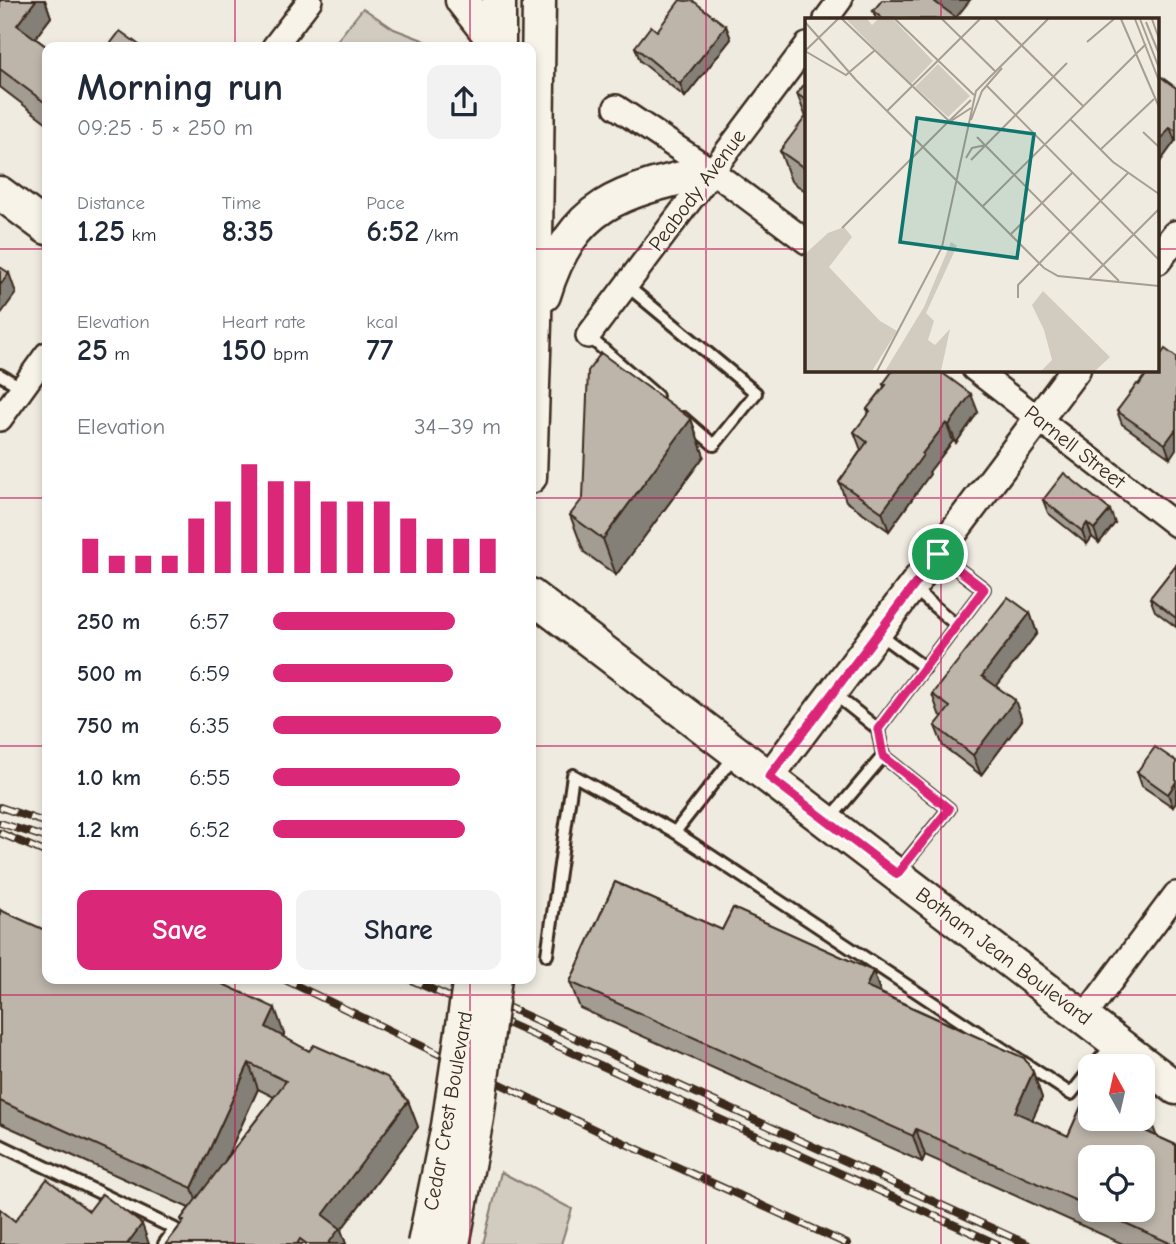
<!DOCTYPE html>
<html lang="en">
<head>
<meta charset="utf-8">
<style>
  :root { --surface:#fff; --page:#f2f2f3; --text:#1f2937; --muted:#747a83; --accent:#db2777 }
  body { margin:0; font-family:"Comic Neue",sans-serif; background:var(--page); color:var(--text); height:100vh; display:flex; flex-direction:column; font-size:26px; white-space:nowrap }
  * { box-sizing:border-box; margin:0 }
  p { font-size:23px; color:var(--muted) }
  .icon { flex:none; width:38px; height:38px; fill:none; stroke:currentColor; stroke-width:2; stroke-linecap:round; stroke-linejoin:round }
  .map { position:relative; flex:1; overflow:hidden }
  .details { position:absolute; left:42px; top:42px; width:494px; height:942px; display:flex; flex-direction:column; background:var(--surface); border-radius:14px; box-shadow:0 4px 10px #0003 }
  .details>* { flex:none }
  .needle { width:46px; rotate:352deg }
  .controls { position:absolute; left:1078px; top:1054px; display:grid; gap:14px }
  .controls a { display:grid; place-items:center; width:77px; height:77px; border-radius:14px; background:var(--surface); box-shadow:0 4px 10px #0003; font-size:35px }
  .pin { position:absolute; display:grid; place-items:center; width:60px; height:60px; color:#fff; margin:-30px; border:4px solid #fff; border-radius:50%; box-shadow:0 2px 7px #0007 }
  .round { display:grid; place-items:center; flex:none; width:74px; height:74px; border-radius:14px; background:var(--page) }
  .headline { display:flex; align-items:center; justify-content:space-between; height:119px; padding:0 35px }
  h1 { font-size:38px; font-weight:600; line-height:52px }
  .figures { display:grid; grid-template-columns:repeat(3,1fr); gap:10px; height:119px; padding:7px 35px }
  .figures div { display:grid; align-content:center }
  .figures b { font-size:30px; font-weight:600 }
  .figures small { font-size:19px; font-weight:400 }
  .figures p { font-size:19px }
  .chart { height:196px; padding:14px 35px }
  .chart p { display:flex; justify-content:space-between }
  .chart svg { width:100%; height:126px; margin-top:7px; stroke:var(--accent); stroke-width:6 }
  .cta { display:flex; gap:14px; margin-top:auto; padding:14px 35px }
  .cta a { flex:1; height:80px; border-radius:14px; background:var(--accent); color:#fff; font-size:28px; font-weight:600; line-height:80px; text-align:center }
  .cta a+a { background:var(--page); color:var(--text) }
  ul { padding:0 35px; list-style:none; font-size:23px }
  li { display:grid; grid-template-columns:112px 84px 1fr; align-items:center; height:52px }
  li i { height:18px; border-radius:9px; background:var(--accent) }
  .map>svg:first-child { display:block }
  .green { fill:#d1cbc0; stroke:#867a6f; stroke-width:2 }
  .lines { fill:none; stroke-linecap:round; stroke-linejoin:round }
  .service-casing { stroke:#3b2a1e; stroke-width:16 }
  .minor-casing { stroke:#3b2a1e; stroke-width:28 }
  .tertiary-casing { stroke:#3b2a1e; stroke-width:33 }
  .secondary-casing { stroke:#3b2a1e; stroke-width:37 }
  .service { stroke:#f7f3e8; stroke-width:10 }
  .minor { stroke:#f7f3e8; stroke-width:23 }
  .tertiary { stroke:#f7f3e8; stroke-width:28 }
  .secondary { stroke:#f7f3e8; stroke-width:32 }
  .rail-casing { stroke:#3b2a1e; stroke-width:8 }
  .rail { stroke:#f7f3e8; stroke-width:5; stroke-dasharray:16; stroke-linecap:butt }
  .secondary-bridge-casing { stroke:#3b2a1e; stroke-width:37; stroke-linecap:butt }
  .secondary-bridge { stroke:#f7f3e8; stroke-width:32 }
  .wall { fill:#a39c92; stroke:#3b2a1e; stroke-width:2; fill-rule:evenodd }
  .shaded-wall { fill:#847f77; stroke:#3b2a1e; stroke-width:2 }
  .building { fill:#bdb5aa; stroke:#3b2a1e; stroke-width:2 }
  .route-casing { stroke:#fff; stroke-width:14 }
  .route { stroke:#db2777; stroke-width:9 }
  .grid { fill:none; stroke:#c2185b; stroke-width:2; stroke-opacity:0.55 }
  .labels { text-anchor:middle; stroke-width:6; stroke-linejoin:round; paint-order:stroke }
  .street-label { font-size:21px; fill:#3b2a1e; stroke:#f7f3e8 }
  .inset-road { fill:none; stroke:#a79e92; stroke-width:2 }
  .view { fill:#0f766e; fill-opacity:0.15; stroke:#0f766e; stroke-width:3.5 }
  .inset-edge { fill:none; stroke:#3b2a1e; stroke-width:3.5 }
</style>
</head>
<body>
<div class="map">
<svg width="1176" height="1244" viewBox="0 0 1176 1244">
  <rect width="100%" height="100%" fill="#efebe0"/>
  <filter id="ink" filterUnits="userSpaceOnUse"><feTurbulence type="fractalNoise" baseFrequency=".0143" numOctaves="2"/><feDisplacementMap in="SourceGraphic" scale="14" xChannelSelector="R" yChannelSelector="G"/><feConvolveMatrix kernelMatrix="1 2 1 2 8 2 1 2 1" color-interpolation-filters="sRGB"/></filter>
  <g filter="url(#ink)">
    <!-- green -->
    <g class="green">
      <path d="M363,8L394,29L441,47H332Z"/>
      <path d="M501,1172L572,1209L561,1244H483Z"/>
    </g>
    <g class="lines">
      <defs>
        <g id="service">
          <path d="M626,285L756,393L714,445L683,418"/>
          <path d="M588,336L657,396"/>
          <path d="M0,375L23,388"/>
          <path d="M913,588L956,625"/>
          <path d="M879,634L925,668"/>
          <path d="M833,693L878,729L883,756"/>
          <path d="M878,729L984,589L939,555"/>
          <path d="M735,755L675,832L1071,1094L1090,1070"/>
          <path d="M829,820L883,756L949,809L898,872"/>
          <path d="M547,955L573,775L675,832"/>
          <path d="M1094,1066L1114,1043"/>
          <path d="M0,1145L175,1229L164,1244"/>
        </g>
        <g id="minor">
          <path d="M826,19L840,0"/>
          <path d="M274,47L310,0"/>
          <path d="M616,107L712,171L807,242"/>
          <path d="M588,336L807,45"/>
          <path d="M974,369L1176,525"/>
          <path d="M0,419L47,354"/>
          <path d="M1084,1017L1176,894"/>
        </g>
        <g id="tertiary">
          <path d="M1157,260L1176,235"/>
          <path d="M769,777L1076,369"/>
        </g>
        <g id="secondary">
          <path d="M462,0L499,47"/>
          <path d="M499,47V0"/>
          <path d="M0,193L47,228"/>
          <path d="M544,295C573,200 624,191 712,171"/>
          <path d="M530,477L535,323L539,0"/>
          <path d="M530,595L1176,1088"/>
        </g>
      </defs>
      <!-- service casing -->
      <use href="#service" class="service-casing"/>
      <!-- minor casing -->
      <use href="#minor" class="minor-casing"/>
      <!-- tertiary casing -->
      <use href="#tertiary" class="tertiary-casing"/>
      <!-- secondary casing -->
      <use href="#secondary" class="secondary-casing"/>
      <!-- service -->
      <use href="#service" class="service"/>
      <!-- minor -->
      <use href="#minor" class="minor"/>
      <!-- tertiary -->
      <use href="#tertiary" class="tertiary"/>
      <!-- secondary -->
      <use href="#secondary" class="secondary"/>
      <defs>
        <g id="rail">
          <path d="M0,807L47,823"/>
          <path d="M0,823L47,838"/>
          <path d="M0,833L47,853"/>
          <path d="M281,978L600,1132L847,1244"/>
          <path d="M407,978L997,1244"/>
          <path d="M444,978L1027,1244"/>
        </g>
      </defs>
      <!-- rail casing -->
      <use href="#rail" class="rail-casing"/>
      <!-- rail -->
      <use href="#rail" class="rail"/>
      <defs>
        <g id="secondary-bridge">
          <path d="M424,1244L448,1126L470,978"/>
          <path d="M453,1244L477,1118L495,978"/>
        </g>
      </defs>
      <!-- secondary-bridge casing -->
      <use href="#secondary-bridge" class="secondary-bridge-casing"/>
      <!-- secondary-bridge -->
      <use href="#secondary-bridge" class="secondary-bridge"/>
    </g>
    <!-- wall -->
    <g class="wall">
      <path d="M0,0H45L51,17L35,38L47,47V123L0,87Z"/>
      <path d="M873,11L956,18L958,19H876Z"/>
      <path d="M726,26L731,39L685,97L640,61L635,47L657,31Z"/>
      <path d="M1157,74L1176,88V141H1175L1157,166Z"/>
      <path d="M807,81V192L791,181L780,151L806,117L797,94Z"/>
      <path d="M1150,369L1170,458L1122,424L1117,411Z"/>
      <path d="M944,374L978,412L956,443L953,441L929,472L930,474L889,531L846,501L839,482L861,450L854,432L869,413L867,409L884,387L883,384Z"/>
      <path d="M691,419L704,456L616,575L584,552L570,515Z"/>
      <path d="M1043,500L1115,523L1099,543L1092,537L1087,544L1048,513Z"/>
      <path d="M1176,565V627L1155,611L1150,598Z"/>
      <path d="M1030,613L1037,633L996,687L1022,720L981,775L943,746L935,726L943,717L939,714L932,694Z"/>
      <path d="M1176,761L1173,807L1142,786L1137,772Z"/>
      <path d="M615,882L722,930L733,908L873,971L881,993L1024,1058L1033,1072L1042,1098L1032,1120L1068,1136L1088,1091L1090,1093V1118H1143V1116L1150,1119L1156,1136L1176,1145V1244H1123L925,1155L922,1162L580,1008L570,982ZM1090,1157H1143V1209H1090Z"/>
      <path d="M0,910L47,978L284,1034L283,1037L309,1051L408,1101L418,1127L341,1230L346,1244H166L182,1223L181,1219L189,1208L0,1123ZM258,1089L274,1097L226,1159Z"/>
    </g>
    <!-- shaded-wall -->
    <g class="shaded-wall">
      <path d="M36,0H45L51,17L26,50L17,25Z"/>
      <path d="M936,0H970L955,19L935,2Z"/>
      <path d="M726,26L731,39L685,97L680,84Z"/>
      <path d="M1170,127L1175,141L1157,166V145Z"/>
      <path d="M9,273L16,293L0,315V285Z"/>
      <path d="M971,394L978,412L956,443L949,425Z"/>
      <path d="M691,419L704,456L616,575L603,539Z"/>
      <path d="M946,423L953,441L929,472L930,474L889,531L882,512L922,454Z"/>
      <path d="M1176,429V449L1170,458L1165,444Z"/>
      <path d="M1110,510L1115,523L1099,543L1094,529Z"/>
      <path d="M1087,523L1092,537L1087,544L1082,531Z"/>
      <path d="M1030,613L1037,633L989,696L982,676Z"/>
      <path d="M1015,700L1022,720L981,775L973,755Z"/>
      <path d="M1176,782V803L1173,807L1168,794Z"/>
      <path d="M873,971L882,997L866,987Z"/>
      <path d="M275,1008L284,1034L276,1053L266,1027Z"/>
      <path d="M249,1063L258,1089L201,1214L192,1188Z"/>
      <path d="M1033,1072L1042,1098L1024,1138L1015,1112Z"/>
      <path d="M408,1101L418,1127L341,1230L346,1244H328L323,1215Z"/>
      <path d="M1150,1119L1160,1145L1145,1131Z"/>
      <path d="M916,1129L925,1155L922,1162L913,1136Z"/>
      <path d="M142,1224L149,1244H127Z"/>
    </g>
    <!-- building -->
    <g class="building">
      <path d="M0,0H36L17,25L47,47V104L0,69Z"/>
      <path d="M680,0L686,1L692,0L726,26L680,84L635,47L651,26L657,31Z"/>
      <path d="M882,0H936L935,2L958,19H883L873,11Z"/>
      <path d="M120,31L142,47H108Z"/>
      <path d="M1157,74L1176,88V131L1170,127L1157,145Z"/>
      <path d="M807,81V101L797,94Z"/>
      <path d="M807,115V170L780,151Z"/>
      <path d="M0,267L9,273L0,285Z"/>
      <path d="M1165,349L1176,357V429L1165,444L1117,411L1137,384L1139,385L1150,369H1157V360Z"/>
      <path d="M601,353L691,419L603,539L570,515L583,498L588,371Z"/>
      <path d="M894,369H937L971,394L949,425L946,423L922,454L923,455L882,512L839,482L867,442L854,432L870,411L867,409L886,385L883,384Z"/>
      <path d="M1064,473L1110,510L1094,529L1087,523L1082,531L1043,500Z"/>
      <path d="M1176,565V618L1150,598Z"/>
      <path d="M1008,597L1030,613L982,676L1015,700L973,755L935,726L950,707L932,694Z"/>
      <path d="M1155,747L1176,761V782L1168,794L1137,772Z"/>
      <path d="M615,882L722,930L733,908L873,971L866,987L1024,1058L1033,1072L1015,1112L1068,1136L1088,1091L1090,1093V1118H1143V1116L1150,1119L1145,1131L1176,1145V1244H1172L1094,1209H1143V1157H1090V1207L916,1129L913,1136L570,982Z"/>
      <path d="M0,910L47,931V978H210L275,1008L266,1027L309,1051L314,1045L387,1077L408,1101L323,1215L340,1228L328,1244H307L300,1239L297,1244H166L184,1221L181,1219L286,1081L249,1063L192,1188L0,1101Z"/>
      <path d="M47,1179L89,1211L102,1194L142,1224L127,1244H0V1209L15,1221Z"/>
    </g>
  </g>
  <g class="lines" filter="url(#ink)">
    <defs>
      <path id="route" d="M938,554L984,589L878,729L883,756L949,809L897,874L769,777Z"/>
    </defs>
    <!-- route casing -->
    <use href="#route" class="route-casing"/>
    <!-- route -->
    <use href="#route" class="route"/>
  </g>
  <!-- grid -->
  <path class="grid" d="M235,0V47M470,0V47M706,0V1244M941,0V19M0,249H47M530,249H807M1157,249H1176M941,369V1244M0,498H47M530,498H1176M0,746H47M530,746H1176M235,978V1244M470,978V1244M0,995H1176"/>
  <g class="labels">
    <!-- street labels -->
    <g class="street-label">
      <text transform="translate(697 190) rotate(-53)" y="7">Peabody Avenue</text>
      <text transform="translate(1075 447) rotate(38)" y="7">Parnell Street</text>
      <text transform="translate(1004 956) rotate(37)" y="7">Botham Jean Boulevard</text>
      <text transform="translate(448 1111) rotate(-80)" y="7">Cedar Crest Boulevard</text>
    </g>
  </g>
  <!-- overview -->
  <g transform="translate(805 18)">
    <rect width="354" height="354" fill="#efebe0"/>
    <path d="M41,1H62L67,7L73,1H88L128,43L105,67ZM133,46L165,78L143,99L110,69ZM39,209L47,219L24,249L75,303L92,313L67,353H0V236L23,215ZM146,224L152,228L121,295L129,303L123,322L130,327L145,311L136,353H80L119,289ZM238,273L305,339L290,353H236L247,342L239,312L227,287Z" fill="#d1cbc0"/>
    <path class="inset-road" d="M90,1L169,77M137,1L191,54M190,1L278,88M316,1L354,89M330,1L354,63M335,1L354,50M347,1L354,21M0,4L51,62L239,250L253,258L354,268M341,4L354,36M282,24L309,1M0,33L41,57L69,33M0,33L33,1M181,67L354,242M82,93L175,1M265,101L308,144L354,176M166,102L177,73L197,50M144,103L166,82M146,103L166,90M338,114L354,129M172,119L314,263M295,132L349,81M161,140L167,130L181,127M166,142L262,45M178,188L341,26M37,210L144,103L37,1M206,216L268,154M284,261L354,191M213,280V267L323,155M72,353L137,229L171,73L243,1"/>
    <path class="view" d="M112,100L229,116L212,240L95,224Z"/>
    <rect width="354" height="354" class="inset-edge"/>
  </g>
</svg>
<div class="controls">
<a><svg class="needle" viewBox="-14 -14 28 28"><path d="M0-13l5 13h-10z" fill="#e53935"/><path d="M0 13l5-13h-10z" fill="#747a83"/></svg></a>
<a><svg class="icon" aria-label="locate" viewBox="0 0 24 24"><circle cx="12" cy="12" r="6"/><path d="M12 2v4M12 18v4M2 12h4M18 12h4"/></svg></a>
</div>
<div class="pin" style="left:938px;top:554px;background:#1e9e55"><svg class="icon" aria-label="arrive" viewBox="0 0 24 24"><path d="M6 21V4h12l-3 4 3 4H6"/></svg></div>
<section class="details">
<div class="headline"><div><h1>Morning run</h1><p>09:25 · 5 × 250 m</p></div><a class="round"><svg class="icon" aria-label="share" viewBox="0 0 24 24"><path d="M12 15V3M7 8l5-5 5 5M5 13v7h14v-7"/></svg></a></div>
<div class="figures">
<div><p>Distance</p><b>1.25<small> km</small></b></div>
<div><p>Time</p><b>8:35</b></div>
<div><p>Pace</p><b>6:52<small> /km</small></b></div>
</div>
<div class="figures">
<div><p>Elevation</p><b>25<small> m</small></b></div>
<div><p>Heart rate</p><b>150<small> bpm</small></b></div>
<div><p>kcal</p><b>77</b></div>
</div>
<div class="chart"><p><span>Elevation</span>34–39 m</p>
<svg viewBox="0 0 160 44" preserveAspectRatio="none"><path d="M5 44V32M15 44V38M25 44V38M35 44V38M45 44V25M55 44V19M65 44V6M75 44V12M85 44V12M95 44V19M105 44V19M115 44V19M125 44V25M135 44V32M145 44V32M155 44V32"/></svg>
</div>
<ul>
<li><b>250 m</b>6:57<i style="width:80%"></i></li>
<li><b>500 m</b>6:59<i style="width:79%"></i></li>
<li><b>750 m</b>6:35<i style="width:100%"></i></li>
<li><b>1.0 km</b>6:55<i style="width:82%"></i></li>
<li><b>1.2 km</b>6:52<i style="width:84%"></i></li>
</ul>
<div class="cta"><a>Save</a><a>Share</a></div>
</section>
</div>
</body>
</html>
